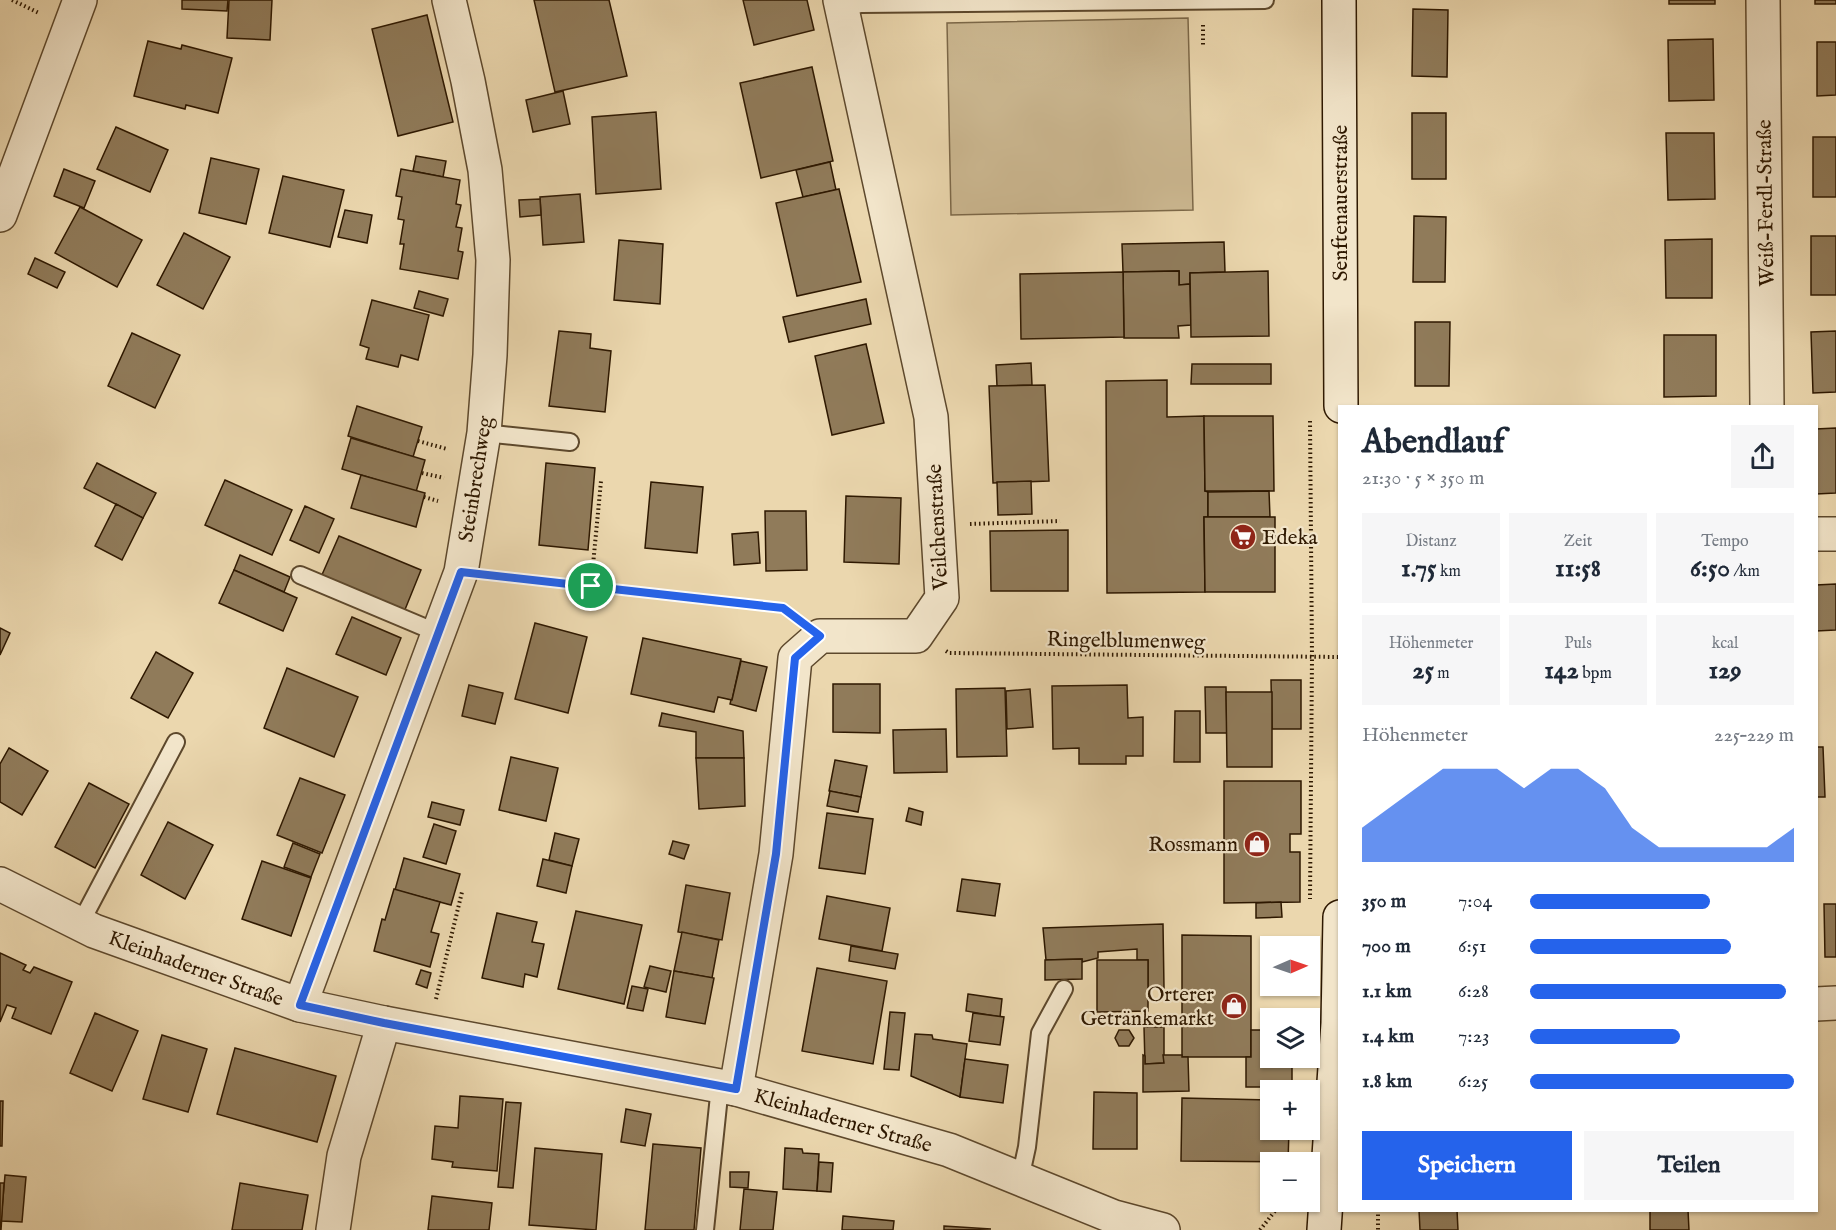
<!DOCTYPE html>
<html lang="de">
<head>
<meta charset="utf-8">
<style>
  :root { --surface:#fff; --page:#f6f6f7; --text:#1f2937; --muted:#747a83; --accent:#2563eb }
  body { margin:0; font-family:"IM FELL English",serif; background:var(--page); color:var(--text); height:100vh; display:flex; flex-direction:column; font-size:22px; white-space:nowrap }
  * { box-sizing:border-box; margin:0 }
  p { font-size:20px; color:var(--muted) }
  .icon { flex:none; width:33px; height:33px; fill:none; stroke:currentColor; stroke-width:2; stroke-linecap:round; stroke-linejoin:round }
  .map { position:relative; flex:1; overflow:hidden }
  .drawer { position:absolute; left:1338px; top:405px; width:480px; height:807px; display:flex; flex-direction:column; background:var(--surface); border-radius:0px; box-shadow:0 2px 4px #0004 }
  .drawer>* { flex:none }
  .needle { width:39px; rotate:88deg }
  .controls { position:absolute; left:1260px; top:936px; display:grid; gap:12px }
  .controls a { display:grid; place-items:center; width:60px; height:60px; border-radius:0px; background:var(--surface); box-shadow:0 2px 4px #0004; font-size:30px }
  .pin { position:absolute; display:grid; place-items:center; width:51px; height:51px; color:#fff; margin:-26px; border:3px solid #fff; border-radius:50%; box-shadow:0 2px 6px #0007 }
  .round { display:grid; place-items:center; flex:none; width:63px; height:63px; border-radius:0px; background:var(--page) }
  .summary { display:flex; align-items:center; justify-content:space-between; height:102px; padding:0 24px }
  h1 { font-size:33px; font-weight:700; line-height:45px }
  .figures { display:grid; grid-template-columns:repeat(3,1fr); gap:9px; height:102px; padding:6px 24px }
  .figures div { display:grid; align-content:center; border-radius:0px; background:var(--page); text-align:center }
  .figures b { font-size:26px; font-weight:700 }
  .figures small { font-size:16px; font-weight:400 }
  .figures p { font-size:16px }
  .chart { height:168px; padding:12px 24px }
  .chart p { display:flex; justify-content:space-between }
  .chart svg { width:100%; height:108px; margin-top:6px; fill:var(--accent); opacity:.7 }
  .cta { display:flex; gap:12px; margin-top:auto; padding:12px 24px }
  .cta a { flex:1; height:69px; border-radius:0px; background:var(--accent); color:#fff; font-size:24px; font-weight:700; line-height:69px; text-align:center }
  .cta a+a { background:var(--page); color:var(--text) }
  ul { padding:0 24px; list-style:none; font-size:20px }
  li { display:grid; grid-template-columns:96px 72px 1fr; align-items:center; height:45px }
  li i { height:15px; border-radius:8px; background:var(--accent) }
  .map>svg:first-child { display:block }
  .green { fill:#cbb790; stroke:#7c6848; stroke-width:1.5 }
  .building { fill:#907b5a; stroke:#2e1800; stroke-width:1.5 }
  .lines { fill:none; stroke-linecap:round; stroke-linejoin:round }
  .lane-casing { stroke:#5d482c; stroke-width:20 }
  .street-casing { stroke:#5d482c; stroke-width:36 }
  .secondary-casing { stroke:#2e1800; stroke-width:36 }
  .path { stroke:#2e1800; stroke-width:4; stroke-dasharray:1.5 3; stroke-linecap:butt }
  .lane { stroke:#f2e5ca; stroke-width:16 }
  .street { stroke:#f2e5ca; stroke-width:33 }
  .secondary { stroke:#f2e5ca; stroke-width:33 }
  .route-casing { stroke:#fff; stroke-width:12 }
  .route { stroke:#2563eb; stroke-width:8 }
  .labels { text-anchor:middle; stroke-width:4.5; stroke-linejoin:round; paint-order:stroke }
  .street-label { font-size:21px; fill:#2e1800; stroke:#f2e5ca }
  .poi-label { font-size:21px; fill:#2e1800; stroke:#f2e5ca; text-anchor:end }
</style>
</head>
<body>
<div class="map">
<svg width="1836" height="1230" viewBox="0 0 1836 1230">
  <rect width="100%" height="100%" fill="#ebd7ae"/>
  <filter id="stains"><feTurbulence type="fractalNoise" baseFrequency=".00333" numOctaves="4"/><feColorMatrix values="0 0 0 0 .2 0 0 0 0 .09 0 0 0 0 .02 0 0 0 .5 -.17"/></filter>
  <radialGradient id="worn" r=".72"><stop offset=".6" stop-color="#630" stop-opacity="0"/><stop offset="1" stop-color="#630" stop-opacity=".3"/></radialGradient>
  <!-- green -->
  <path class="green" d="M1188,18L1193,210L951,215L947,23Z"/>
  <!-- building -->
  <g class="building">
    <path d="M182,0H228L227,11L182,9Z"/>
    <path d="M229,0H272L270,40L227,38Z"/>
    <path d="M534,0H609L627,76L555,92Z"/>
    <path d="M743,0H807L814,30L754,45Z"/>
    <rect x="1669" y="0" width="46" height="4"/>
    <rect x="1815" y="0" width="21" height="4"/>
    <path d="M1413,9L1448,10L1447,77L1412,76Z"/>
    <path d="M427,15L453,122L398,136L372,29Z"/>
    <path d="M1713,39L1714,100L1669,101L1668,40Z"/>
    <path d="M148,41L181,49L182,45L232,58L218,113L186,105L185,109L134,96Z"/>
    <path d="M1817,42H1836V95L1817,96Z"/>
    <path d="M812,67L833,161L761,178L740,83Z"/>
    <path d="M563,91L570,124L533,132L526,100Z"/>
    <path d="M656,112L661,189L596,194L592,117Z"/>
    <rect x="1412" y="113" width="34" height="66"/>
    <path d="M116,127L168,150L150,192L97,169Z"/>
    <path d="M1666,133H1714L1715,199L1668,200Z"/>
    <rect x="1813" y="137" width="23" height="60"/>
    <path d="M416,156L446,161L443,177L413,171Z"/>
    <path d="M211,158L259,169L246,224L199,213Z"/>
    <path d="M830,162L836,190L803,197L796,170Z"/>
    <path d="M64,169L95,181L84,208L54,196Z"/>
    <path d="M401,169L460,180L456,204L461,205L456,227L462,228L458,251L463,252L458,279L400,269L404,244H400L404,220L398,219L402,197L396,196Z"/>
    <path d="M283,176L344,190L330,247L269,233Z"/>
    <path d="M839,189L861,282L797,296L776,203Z"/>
    <path d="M580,194L584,242L543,245L540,197Z"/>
    <path d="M540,199L541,215L520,217L519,200Z"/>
    <path d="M80,207L142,240L117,287L55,253Z"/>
    <path d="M345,210L372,215L367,243L338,237Z"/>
    <path d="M1414,216L1446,217L1445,282H1413Z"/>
    <path d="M184,233L230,257L203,309L157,285Z"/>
    <rect x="1811" y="236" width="25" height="59"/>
    <path d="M1712,239V298H1666L1665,240Z"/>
    <path d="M619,240L663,244L660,304L614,300Z"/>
    <path d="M1224,242L1225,272L1190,273V284L1179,285V271L1123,272L1122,244Z"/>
    <path d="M35,258L65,272L57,288L28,274Z"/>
    <path d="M1179,271V285L1190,284L1191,325L1178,326L1179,338H1124L1123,272Z"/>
    <path d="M1268,271L1269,336L1191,337L1190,273Z"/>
    <path d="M1123,272L1124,337L1021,339L1020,274Z"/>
    <path d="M419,291L448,299L443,316L414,308Z"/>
    <path d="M866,299L871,324L789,342L783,317Z"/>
    <path d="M372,300L429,315L418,360L401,355L398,367L366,359L369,348L360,345Z"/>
    <path d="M1415,322H1450L1449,386H1415Z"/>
    <path d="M559,331L591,334L590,348L611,351L605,412L549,406Z"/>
    <path d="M1836,331V392L1813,393L1811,332Z"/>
    <path d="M132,333L180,355L155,408L108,386Z"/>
    <path d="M1664,335H1716V396L1664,397Z"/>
    <path d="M866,344L884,423L832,435L815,356Z"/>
    <path d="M1031,363L1032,385L997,386L996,365Z"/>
    <path d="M1192,364H1271V384H1191Z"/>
    <path d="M1167,380V417L1204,416L1205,491L1208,492V517H1204L1205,592L1107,593L1106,381Z"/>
    <path d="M1045,385L1049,481L993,483L989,386Z"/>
    <path d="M357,406L422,427L413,457L348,436Z"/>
    <path d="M1204,416H1273L1274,491H1205Z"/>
    <path d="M1836,428V493L1816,494V429Z"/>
    <path d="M351,438L425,460L416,492L342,469Z"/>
    <path d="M97,463L156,493L143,518L84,488Z"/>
    <path d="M546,463L595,468L588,550L539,545Z"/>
    <path d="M361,475L425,493L416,527L351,508Z"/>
    <path d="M225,480L292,510L272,555L205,525Z"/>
    <path d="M1031,481L1032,514L998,515L997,482Z"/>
    <path d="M651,482L703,487L697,553L645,548Z"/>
    <path d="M1269,491L1270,517H1208V492Z"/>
    <path d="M846,496L901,498L899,564L844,562Z"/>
    <path d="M116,504L143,518L122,560L95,546Z"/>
    <path d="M305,506L334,519L319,553L290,540Z"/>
    <path d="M765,511H806L807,570L766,571Z"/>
    <path d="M1204,517H1275V592H1205Z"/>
    <path d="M1068,530V591H991L990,531Z"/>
    <path d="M758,532L760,563L734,565L732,534Z"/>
    <path d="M339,536L421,570L404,612L321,577Z"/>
    <path d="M240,555L290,577L284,592L234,570Z"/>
    <path d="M234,570L297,598L283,631L219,603Z"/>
    <path d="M1836,584V630L1816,631V585Z"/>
    <path d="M352,617L401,638L386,675L336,654Z"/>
    <path d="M535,623L587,637L568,713L515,699Z"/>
    <path d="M0,628L10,633L0,655Z"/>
    <path d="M643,638L741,659L732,700L718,697L714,712L631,694Z"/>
    <path d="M156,652L193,673L168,718L131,698Z"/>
    <path d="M741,661L767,667L756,711L730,704L731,700H732Z"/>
    <path d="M287,668L358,697L334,757L264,728Z"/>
    <path d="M1271,680H1301V729H1272Z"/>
    <path d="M833,684H880V733L833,732Z"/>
    <path d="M469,685L503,693L495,724L462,716Z"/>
    <path d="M1127,685L1128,718L1143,717V756H1126V764H1079V748L1053,749L1052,686Z"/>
    <path d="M1205,687H1226L1227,733H1206Z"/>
    <path d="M1005,688L1007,756L957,757L956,689Z"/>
    <path d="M1030,689L1033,727L1007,729L1006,691Z"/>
    <path d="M1226,692H1272V767H1227Z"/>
    <path d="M1175,711H1200V762H1174Z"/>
    <path d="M662,713L743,731L744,758H696V732L659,726Z"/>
    <path d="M946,729L947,772L894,773L893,730Z"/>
    <path d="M1816,747H1823L1825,797H1816Z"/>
    <path d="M9,748L48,771L22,815L0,802V764Z"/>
    <path d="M511,757L558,768L546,821L499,810Z"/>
    <path d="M696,758H744L745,806L699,809Z"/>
    <path d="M835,760L867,766L861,797L829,791Z"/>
    <path d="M300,778L345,795L322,853L277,835Z"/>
    <path d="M1224,781H1301V834H1290V852H1300V902L1224,903Z"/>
    <path d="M89,783L129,804L95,868L55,847Z"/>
    <path d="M830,791L861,797L858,812L827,806Z"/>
    <path d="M432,802L464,810L460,825L428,817Z"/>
    <path d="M909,808L923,812L921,825L906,821Z"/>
    <path d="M827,813L873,819L865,874L819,868Z"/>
    <path d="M168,822L213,845L185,899L141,875Z"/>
    <path d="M434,824L456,831L446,864L423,857Z"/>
    <path d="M555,833L579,839L572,866L549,860Z"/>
    <path d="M673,841L689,845L684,859L669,854Z"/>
    <path d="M293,843L320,854L311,877L284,867Z"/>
    <path d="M404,858L460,874L451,905L395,890Z"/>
    <path d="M543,859L572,866L566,893L537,886Z"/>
    <path d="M262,861L311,878L291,936L242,919Z"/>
    <path d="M962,879L1000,884L995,916L957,911Z"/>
    <path d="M686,885L730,893L722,940L678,932Z"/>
    <path d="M394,889L440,902L431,932L439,934L430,967L374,951L382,919L385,920Z"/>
    <path d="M827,896L890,908L882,951L819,939Z"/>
    <path d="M1281,902L1282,917L1256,918V903Z"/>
    <path d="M1824,904H1836V957H1825Z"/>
    <path d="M576,911L642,925L624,1004L558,989Z"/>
    <path d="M497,913L537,922L532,942L544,944L537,977L525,974L523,987L482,978Z"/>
    <path d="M1163,924L1164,988H1148V960H1137V949L1098,952V958L1082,962V959L1046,960L1043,928Z"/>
    <path d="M682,932L719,940L712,978L674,971Z"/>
    <path d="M1182,935L1251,936V1057H1182Z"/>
    <path d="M851,946L898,954L895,969L849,961Z"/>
    <path d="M0,953L26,965L23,970L30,973L34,967L72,982L51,1034L12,1018L16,1008L7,1005L0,1022Z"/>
    <path d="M1082,959V979L1045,980V960Z"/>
    <path d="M1097,960H1148V1011L1097,1012Z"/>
    <path d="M650,966L671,971L666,992L644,987Z"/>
    <path d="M817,968L887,981L873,1064L802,1051Z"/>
    <path d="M421,970L431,973L427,988L416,984Z"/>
    <path d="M674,971L714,978L705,1024L666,1017Z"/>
    <path d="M632,986L648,989L643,1011L627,1008Z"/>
    <path d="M968,994L1002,999L1000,1017L966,1011Z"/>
    <path d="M890,1012L905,1013L899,1070L884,1069Z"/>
    <path d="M95,1013L138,1031L112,1091L70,1073Z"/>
    <path d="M973,1013L1004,1017L1000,1045L969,1041Z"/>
    <path d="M1144,1027H1164V1063L1145,1064Z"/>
    <path d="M1119,1030H1129L1134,1038L1129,1046H1119L1115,1038Z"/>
    <path d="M1251,1030H1270V1058H1292V1087H1246V1057H1251Z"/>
    <path d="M915,1034L932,1035L933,1039L967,1044L960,1097L911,1076Z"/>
    <path d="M162,1035L207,1049L188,1112L143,1099Z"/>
    <path d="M235,1048L336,1076L317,1142L217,1114Z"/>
    <path d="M1143,1055L1145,1056V1064L1164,1063L1163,1055H1182V1057H1188L1189,1091L1143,1092Z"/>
    <path d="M965,1059L1008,1065L1003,1103L960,1097Z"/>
    <path d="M1094,1092L1137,1093V1149H1093Z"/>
    <path d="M460,1096L503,1099L497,1171L452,1167L453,1162L432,1159L435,1126L458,1128Z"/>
    <path d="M1182,1098L1270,1100V1130H1289L1288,1162L1181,1161Z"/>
    <path d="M0,1101H3L2,1146H0Z"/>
    <path d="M506,1102L521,1103L513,1188L498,1187Z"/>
    <path d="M626,1109L651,1114L645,1146L621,1142Z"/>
    <path d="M653,1144L701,1148L694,1230H645Z"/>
    <path d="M535,1148L602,1154L596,1230L529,1225Z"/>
    <path d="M785,1148L802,1149L803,1153L819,1154L817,1191L783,1189Z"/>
    <path d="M819,1162L833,1163L831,1192L817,1191Z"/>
    <path d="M730,1172H749L748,1188L730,1187Z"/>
    <path d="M5,1175L26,1177L22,1222L1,1221Z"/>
    <path d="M0,1183H4L1,1230H0Z"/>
    <path d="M240,1183L308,1195L302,1230H232Z"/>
    <path d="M744,1189L777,1192L773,1230H740Z"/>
    <path d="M432,1196L492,1203L489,1230H428Z"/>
    <path d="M1419,1210H1457L1458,1230H1420Z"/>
    <path d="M1650,1210H1688L1689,1230H1650Z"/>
    <path d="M843,1216L894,1221L893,1230H842Z"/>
    <path d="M944,1226L991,1229L944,1230Z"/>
  </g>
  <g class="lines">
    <defs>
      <g id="lane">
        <path d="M842,8L861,4L1265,0"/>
        <path d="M484,433L570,442"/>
        <path d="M300,575L438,633"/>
        <path d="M80,924L176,742"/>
        <path d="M1020,1179L1027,1147L1040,1033L1064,989"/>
        <path d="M705,1230L720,1086"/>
      </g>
      <g id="street">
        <path d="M1763,0L1767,406"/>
        <path d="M0,215L80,0"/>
        <path d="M1816,534H1836"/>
        <path d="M0,884L94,931L300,1005L384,1023L736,1089L949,1150L1114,1217L1163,1230"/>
        <path d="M1816,1004L1836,1003"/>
        <path d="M300,1005L461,572L484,433L490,355L493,260L485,170L468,81L449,0"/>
        <path d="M736,1089L776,854L795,658L820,636H916L942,598L931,417L840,0"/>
        <path d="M333,1230L344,1156L384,1023"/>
      </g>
      <g id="secondary">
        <path d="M1339,0L1341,406"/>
        <path d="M1324,1230L1338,1023L1340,917"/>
      </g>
    </defs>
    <!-- lane casing -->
    <use href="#lane" class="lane-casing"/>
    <!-- street casing -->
    <use href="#street" class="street-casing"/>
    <!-- secondary casing -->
    <use href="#secondary" class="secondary-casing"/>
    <!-- path -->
    <g class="path">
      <path d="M12,0L39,13"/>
      <path d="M1203,25V47"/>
      <path d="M1310,421L1312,657L1310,899"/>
      <path d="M418,441L447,449"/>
      <path d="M422,473L444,478"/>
      <path d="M424,497L438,501"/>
      <path d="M970,524L1060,521"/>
      <path d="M494,575L784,608L794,616"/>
      <path d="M591,586L601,481"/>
      <path d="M946,651L949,653L1340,657"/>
      <path d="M436,999L462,892"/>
      <path d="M1378,1210V1230"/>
      <path d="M1260,1230L1282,1202"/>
    </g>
    <!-- lane -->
    <use href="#lane" class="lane"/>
    <!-- street -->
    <use href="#street" class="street"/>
    <!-- secondary -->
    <use href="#secondary" class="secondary"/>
  </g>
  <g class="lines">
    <defs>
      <path id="route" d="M461,572L783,608L820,636L795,658L776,854L736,1089L384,1023L300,1005Z"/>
    </defs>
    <!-- route casing -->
    <use href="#route" class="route-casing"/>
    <!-- route -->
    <use href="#route" class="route"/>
  </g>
  <!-- icons -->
  <defs>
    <symbol id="supermarket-disc" viewBox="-11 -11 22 22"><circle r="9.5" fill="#8f2418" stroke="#f2e5ca"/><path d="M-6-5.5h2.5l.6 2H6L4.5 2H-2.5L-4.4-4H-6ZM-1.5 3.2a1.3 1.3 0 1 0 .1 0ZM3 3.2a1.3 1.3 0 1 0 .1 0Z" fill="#fff"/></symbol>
    <symbol id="shop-disc" viewBox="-11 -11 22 22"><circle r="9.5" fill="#8f2418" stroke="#f2e5ca"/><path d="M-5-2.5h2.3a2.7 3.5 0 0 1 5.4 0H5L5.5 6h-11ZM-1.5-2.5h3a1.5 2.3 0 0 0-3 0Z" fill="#fff"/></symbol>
  </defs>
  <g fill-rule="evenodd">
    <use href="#supermarket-disc" x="1228" y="522" width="30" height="30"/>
    <use href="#shop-disc" x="1242" y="829" width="30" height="30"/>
    <use href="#shop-disc" x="1219" y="991" width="30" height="30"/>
  </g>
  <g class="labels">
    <!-- street labels -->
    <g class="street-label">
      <text transform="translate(1340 203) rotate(-90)" y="7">Senftenauerstraße</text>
      <text transform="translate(1765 203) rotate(-91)" y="7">Weiß-Ferdl-Straße</text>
      <text transform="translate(475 479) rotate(-81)" y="7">Steinbrechweg</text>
      <text transform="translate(937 527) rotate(-93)" y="7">Veilchenstraße</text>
      <text transform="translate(1126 640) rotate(1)" y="7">Ringelblumenweg</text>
      <text transform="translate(196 968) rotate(20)" y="7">Kleinhaderner Straße</text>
      <text transform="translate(843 1120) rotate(16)" y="7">Kleinhaderner Straße</text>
    </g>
    <!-- poi labels -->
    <g class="poi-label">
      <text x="1262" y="544" text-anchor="start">Edeka</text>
      <text x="1238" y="851">Rossmann</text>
      <text x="1214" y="1001">Orterer<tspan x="1214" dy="24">Getränkemarkt</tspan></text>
    </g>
  </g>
  <rect width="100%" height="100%" filter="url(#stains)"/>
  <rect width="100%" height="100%" fill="url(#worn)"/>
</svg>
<div class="controls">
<a><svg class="needle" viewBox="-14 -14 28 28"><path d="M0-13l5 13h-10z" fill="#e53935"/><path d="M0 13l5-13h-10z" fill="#747a83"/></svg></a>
<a><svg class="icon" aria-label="layers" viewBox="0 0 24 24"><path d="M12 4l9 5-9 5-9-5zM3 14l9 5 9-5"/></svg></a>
<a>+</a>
<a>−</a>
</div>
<div class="pin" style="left:591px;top:586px;background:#1e9e55"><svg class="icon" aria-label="arrive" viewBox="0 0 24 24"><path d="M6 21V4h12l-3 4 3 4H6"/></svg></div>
<section class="drawer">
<div class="summary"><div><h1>Abendlauf</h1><p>21:30 · 5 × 350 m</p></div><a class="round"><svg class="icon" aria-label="share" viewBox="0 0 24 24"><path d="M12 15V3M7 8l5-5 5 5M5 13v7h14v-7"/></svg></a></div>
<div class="figures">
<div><p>Distanz</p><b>1.75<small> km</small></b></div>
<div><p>Zeit</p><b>11:58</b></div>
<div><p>Tempo</p><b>6:50<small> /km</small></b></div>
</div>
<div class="figures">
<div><p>Höhenmeter</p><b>25<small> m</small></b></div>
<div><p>Puls</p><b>142<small> bpm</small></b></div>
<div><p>kcal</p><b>129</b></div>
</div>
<div class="chart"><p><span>Höhenmeter</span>225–229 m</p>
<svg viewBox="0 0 160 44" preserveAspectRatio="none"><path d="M0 44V30L10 22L20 14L30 6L40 6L50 6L60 14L70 6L80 6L90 14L100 30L110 38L120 38L130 38L140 38L150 38L160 30V44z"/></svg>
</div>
<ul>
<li><b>350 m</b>7:04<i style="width:68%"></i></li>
<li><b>700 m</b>6:51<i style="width:76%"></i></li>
<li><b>1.1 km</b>6:28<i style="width:97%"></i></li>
<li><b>1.4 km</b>7:23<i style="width:57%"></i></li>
<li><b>1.8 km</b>6:25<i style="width:100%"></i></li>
</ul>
<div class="cta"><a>Speichern</a><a>Teilen</a></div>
</section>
</div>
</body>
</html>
